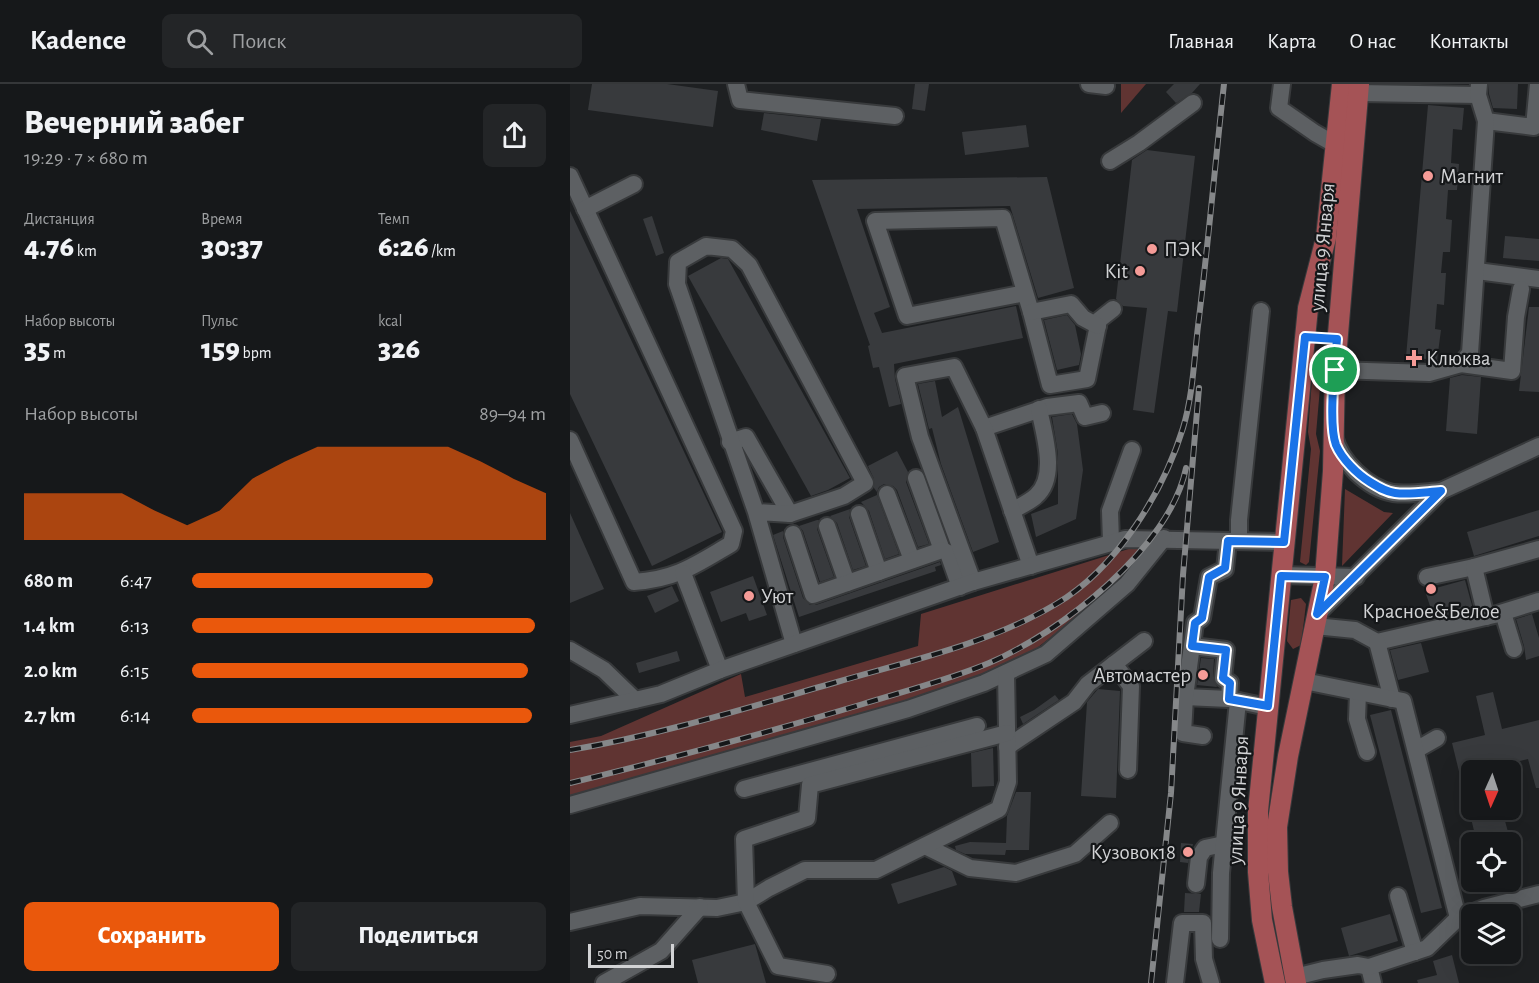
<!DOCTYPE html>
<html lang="ru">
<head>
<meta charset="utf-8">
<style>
  :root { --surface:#16181a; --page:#232527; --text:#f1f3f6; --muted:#9ea0a2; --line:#353739; --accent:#ea580c }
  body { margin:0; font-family:"Alegreya Sans",sans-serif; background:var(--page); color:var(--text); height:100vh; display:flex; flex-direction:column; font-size:22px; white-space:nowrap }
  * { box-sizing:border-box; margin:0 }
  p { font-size:20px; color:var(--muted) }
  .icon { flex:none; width:33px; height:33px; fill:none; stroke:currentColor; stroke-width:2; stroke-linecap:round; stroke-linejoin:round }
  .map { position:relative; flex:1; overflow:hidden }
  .drawer { display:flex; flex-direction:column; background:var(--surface); width:570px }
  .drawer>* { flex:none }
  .needle { width:39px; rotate:183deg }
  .buttons { position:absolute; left:891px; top:676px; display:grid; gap:12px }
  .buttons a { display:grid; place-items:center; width:60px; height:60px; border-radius:9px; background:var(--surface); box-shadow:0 6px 24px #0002,0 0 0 2px var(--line); font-size:30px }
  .scale { position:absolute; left:18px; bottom:15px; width:86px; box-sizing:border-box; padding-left:6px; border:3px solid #d2d3d5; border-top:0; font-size:16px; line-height:21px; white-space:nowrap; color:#d2d3d5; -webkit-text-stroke:4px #151719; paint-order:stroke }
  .pin { position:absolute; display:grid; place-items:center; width:51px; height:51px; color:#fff; margin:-26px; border:3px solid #fff; border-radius:50%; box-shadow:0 2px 6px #0007 }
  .round { display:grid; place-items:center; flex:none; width:63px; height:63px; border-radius:9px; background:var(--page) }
  .summary { display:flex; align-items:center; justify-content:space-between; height:102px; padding:0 24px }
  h1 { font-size:33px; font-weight:800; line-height:45px }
  .metrics { display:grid; grid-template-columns:repeat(3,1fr); gap:9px; height:102px; padding:6px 24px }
  .metrics div { display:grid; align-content:center }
  .metrics b { font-size:30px; font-weight:800 }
  .metrics small { font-size:16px; font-weight:400 }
  .metrics p { font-size:16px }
  .chart { height:168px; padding:12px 24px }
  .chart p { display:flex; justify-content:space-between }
  .chart svg { width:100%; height:108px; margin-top:6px; fill:var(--accent); opacity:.7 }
  .primary-button { display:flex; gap:12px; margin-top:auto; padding:12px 24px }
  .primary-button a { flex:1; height:69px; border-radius:9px; background:var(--accent); color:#fff; font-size:24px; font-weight:800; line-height:69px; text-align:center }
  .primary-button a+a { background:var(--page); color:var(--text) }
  ul { padding:0 24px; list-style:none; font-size:20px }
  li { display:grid; grid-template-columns:96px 72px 1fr; align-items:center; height:45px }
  li i { height:15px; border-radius:8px; background:var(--accent) }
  header { display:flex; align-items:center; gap:36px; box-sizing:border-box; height:84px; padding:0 30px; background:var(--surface); border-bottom:2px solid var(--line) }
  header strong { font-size:28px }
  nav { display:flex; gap:33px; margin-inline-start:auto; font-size:21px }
  .search { width:420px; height:54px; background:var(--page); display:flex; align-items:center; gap:15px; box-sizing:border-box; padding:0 21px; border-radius:9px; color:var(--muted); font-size:22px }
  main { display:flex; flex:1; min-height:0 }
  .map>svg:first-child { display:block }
  .green { fill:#603432 }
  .building { fill:#383a3d }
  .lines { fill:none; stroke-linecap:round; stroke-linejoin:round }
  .minor-casing { stroke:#383a3c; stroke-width:20 }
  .major-casing { stroke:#383a3c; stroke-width:22 }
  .minor { stroke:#5d6063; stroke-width:16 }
  .major { stroke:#a55356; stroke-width:20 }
  .rail-casing { stroke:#858789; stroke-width:6 }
  .rail { stroke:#151719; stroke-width:4; stroke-dasharray:11; stroke-linecap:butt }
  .route-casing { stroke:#fff; stroke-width:12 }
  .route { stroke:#1a73e8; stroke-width:8 }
  .poi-dot { fill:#f59b97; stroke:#151719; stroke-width:2 }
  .labels { text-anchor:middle; stroke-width:4.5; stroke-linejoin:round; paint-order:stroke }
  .poi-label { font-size:21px; fill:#d2d3d5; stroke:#151719; text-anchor:start }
  .street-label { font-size:21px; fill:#d2d3d5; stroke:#151719 }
</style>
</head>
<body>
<header>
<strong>Kadence</strong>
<div class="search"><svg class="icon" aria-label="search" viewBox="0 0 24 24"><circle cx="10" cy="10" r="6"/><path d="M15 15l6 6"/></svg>Поиск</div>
<nav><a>Главная</a><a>Карта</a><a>О нас</a><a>Контакты</a></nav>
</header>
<main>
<section class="drawer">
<div class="summary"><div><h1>Вечерний забег</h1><p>19:29 · 7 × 680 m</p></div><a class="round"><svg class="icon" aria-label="share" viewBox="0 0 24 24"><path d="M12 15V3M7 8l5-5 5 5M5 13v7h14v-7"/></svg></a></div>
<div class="metrics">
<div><p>Дистанция</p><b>4.76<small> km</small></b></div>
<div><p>Время</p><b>30:37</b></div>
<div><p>Темп</p><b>6:26<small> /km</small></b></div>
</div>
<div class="metrics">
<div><p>Набор высоты</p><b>35<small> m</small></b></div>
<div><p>Пульс</p><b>159<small> bpm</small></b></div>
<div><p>kcal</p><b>326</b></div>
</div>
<div class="chart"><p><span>Набор высоты</span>89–94 m</p>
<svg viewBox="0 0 160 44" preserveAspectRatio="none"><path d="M0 44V25L10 25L20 25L30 25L40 32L50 38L60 32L70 19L80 12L90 6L100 6L110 6L120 6L130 6L140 12L150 19L160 25V44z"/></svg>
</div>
<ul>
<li><b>680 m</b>6:47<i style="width:68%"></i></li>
<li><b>1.4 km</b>6:13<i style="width:97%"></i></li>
<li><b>2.0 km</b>6:15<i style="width:95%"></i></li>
<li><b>2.7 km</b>6:14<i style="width:96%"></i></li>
</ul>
<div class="primary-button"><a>Сохранить</a><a>Поделиться</a></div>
</section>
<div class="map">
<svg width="969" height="899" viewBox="0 0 969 899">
  <rect width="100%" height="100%" fill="#1e2022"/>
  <!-- green -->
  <g class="green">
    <path d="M551,0H576L551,29Z"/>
    <path d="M747,266L753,269L746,350L750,367L739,478L736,481L730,478L741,365L738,348L744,269Z"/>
    <path d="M775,405L814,428L823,429L772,482Z"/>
    <path d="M568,462L571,472L537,510L463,567L375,606L60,697L0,712V658L31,652L171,590L175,613L348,562L351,530Z"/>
    <path d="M731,514L736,520L731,561L723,565L717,557L721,516Z"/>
  </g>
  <!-- building -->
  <g class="building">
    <path d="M22,0H97L148,7L143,43L18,26Z"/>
    <path d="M345,0H359L355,27L342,25Z"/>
    <path d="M604,0H630L622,9L606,19L596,8Z"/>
    <path d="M919,0H948L947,25L923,24L919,10Z"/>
    <path d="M858,21L894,24L892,46L883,45L881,79L889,80L887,106H878L876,135L882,136L880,168H873L871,189H876L874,221L867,220L865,245L871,246L867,276L836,273Z"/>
    <path d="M194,29L251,35L247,57L191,46Z"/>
    <path d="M456,41L459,63L395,71L392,48Z"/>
    <path d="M577,66L625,72L607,228L598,227L584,329L563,326L577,224L553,222L546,215L562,76Z"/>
    <path d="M477,93L504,204L468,214L440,122L287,125L320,223L304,229L312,249L446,222L453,254L324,280L325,295L331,320L319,323L309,283L303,284L298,262L300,261L242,96Z"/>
    <path d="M0,127L152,448L82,482L0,310Z"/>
    <path d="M82,132L94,169L86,172L73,135Z"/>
    <path d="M935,152L969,155V177L933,174Z"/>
    <path d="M151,174L158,175L280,394L258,406L241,412L118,192Z"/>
    <path d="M959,223H969V308L949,307Z"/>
    <path d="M497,231L505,241L511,270L509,281L487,286L474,236Z"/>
    <path d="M892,291L911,293L907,350L876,347L880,294Z"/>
    <path d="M365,297L372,333L388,323L429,458L403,468L371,380L362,344L359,345L348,300Z"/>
    <path d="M502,330L507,340L513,386L506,435L466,453L461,430L488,420V370L482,333Z"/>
    <path d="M327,367L338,388L336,398L359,460L348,463L327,406L323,402L314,400L309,403L307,408L304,404V395L298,382Z"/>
    <path d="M307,411L329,470L315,475L299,427L291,418Z"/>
    <path d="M280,425L279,433L296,482L283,486L267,439L260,432Z"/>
    <path d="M969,426V452L904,472L897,448Z"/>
    <path d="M0,429L34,505L0,519Z"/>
    <path d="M247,436H249L247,445L264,493L250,498L233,447L229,442Z"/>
    <path d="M213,447V453L233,514L240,521H246L370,478L371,481L365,483L366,487L229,533L203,451Z"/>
    <path d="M183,492L197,531L179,537L176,529L151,538L140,508Z"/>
    <path d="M895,496L903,525L864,534L855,507Z"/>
    <path d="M102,502L109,517L85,529L77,512Z"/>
    <path d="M962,530L969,554V572L956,576L954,562L946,535Z"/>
    <path d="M851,559L859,588L828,596L820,566Z"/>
    <path d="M107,567L110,577L69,589L66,579Z"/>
    <path d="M631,574L644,575L643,593L647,603L627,601Z"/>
    <path d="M528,605L550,607L546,714L511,712L517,618Z"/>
    <path d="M923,608L932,645L969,636V704H966L958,675L921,684L922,687H902V723L898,724L882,659L915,651L906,612Z"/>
    <path d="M485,611L489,616L453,640L450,633L464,626Z"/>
    <path d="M821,626L872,824L851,829L800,631Z"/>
    <path d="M423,664L424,702L402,703L401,669Z"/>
    <path d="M446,708H461L459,766H436L435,771L395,770L386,766L385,762L400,758L436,759L437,732Z"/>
    <path d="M899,726H932L941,759H907Z"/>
    <path d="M611,759L623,760L618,779L610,778Z"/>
    <path d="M940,771H944L950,797L940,800Z"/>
    <path d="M374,783L382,787L387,801L328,820L321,800Z"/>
    <path d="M615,809L631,810L629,828H614Z"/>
    <path d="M820,830L828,857L779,872L771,844Z"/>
    <path d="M185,860L196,899H128L122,876Z"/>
    <path d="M882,871L889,899H848L847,896L867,891L863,877Z"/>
  </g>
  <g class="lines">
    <defs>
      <g id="minor">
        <path d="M166,0L170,16L325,32"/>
        <path d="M519,0L536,2"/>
        <path d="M712,0L709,24L745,49L766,61"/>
        <path d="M789,9L908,11"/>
        <path d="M916,37L964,43L968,0"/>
        <path d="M540,77L569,59L623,19"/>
        <path d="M0,92L164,447L161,460C125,481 107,495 64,498L0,356"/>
        <path d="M15,125L64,100"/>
        <path d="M907,187L969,195"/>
        <path d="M455,209L337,232L305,137L433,134L461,228L480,301L517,295L529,236L543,225"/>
        <path d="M461,228L501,220L513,234L528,242"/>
        <path d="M891,280L942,287L946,233L951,205"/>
        <path d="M765,286L859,289L891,280L900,269L916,37L908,11L909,0"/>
        <path d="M414,344L477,323L509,319L515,333L532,329"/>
        <path d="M764,352C770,377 797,404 823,409C839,411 856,408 871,407"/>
        <path d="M160,358L176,353L220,430"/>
        <path d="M346,394L372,466"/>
        <path d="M317,410L342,476"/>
        <path d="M442,427C450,422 460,418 466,412C488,393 474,350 469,325"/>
        <path d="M186,428L220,430L274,412L295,399L179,181L162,165L136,162L108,178L107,200L186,428L224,560"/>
        <path d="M289,430L309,488"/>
        <path d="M257,442L277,499"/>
        <path d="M223,450L243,511L372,466L378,469L390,503"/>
        <path d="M669,457V436L691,227"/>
        <path d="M541,458L540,427L562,366"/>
        <path d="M113,489L150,586"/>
        <path d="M711,491L786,493"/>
        <path d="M857,493L904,483"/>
        <path d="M403,498L350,353L335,292L384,283L414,344L461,482"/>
        <path d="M933,529L944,565"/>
        <path d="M747,530L871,407L969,362"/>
        <path d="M916,533L904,483L969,465"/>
        <path d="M745,542L785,546L807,558L924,531L969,517"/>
        <path d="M807,558L822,615"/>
        <path d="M622,562L656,566L653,594L660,599L659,615L698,623"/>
        <path d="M0,566L34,586L65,616"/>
        <path d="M544,580L561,602L558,686"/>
        <path d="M788,609L787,635L797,668"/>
        <path d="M615,613L659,615"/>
        <path d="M0,631L91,610L150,586L403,498L555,455L714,458"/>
        <path d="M633,652L613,649L615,613L625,539L632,534L639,493L655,485L658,457"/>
        <path d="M437,663L504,618L518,600L574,557"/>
        <path d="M846,666L867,654"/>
        <path d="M174,705L407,642"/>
        <path d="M0,721L338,625L414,599L476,570L557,500L594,454"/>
        <path d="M355,762L400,784L446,789L505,770L540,739"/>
        <path d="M626,800L629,773L635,764L654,760"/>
        <path d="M828,812L845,868"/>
        <path d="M888,834L914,824L969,810"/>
        <path d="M0,838L70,822L147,824L176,818L199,804L235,786H306L429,725L438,698L436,589"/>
        <path d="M650,855L651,789L668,617"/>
        <path d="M799,883L803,899"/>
        <path d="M257,890L208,882L176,818L174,755L237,734L240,701L437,649"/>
        <path d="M725,893L753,886L788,881L799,883L857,864L888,834L833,617L734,597"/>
        <path d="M34,899L91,867L130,823"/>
        <path d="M605,899L612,839H633L634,875L641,899"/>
      </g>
      <g id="major">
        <path d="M705,899L692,836L688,788V727L738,224L756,154L772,0"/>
        <path d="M726,899L712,823L708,788L707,743L718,672L755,493L763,387L765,286L789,0"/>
      </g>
    </defs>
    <!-- minor casing -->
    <use href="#minor" class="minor-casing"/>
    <!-- major casing -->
    <use href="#major" class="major-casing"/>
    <!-- minor -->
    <use href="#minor" class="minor"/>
    <!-- major -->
    <use href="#major" class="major"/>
    <defs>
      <g id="rail">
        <path d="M0,666C91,651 179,623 267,598C340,577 421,559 486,520C546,485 593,409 613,344C623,311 624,276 628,242C638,162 645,81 654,0"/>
        <path d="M0,699C99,675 196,649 293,620C335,607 378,596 419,579C490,549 600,464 616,384"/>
        <path d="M581,899L601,709L613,491L629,304"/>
      </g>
    </defs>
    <!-- rail casing -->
    <use href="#rail" class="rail-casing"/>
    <!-- rail -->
    <use href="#rail" class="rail"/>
  </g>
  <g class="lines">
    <defs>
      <path id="route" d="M735,253L767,255C765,279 758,340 766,361C772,375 787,390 800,398C808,403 816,408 825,409C840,411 856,408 871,407L747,530L755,493L711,492L698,622L659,615L660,599L653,594L656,566L622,562L625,539L632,534L639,493L655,484L658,457L714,458Z"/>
    </defs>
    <!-- route casing -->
    <use href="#route" class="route-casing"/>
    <!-- route -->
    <use href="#route" class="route"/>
  </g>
  <!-- markers -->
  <g class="poi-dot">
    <circle cx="858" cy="92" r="6"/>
    <circle cx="582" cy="165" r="6"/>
    <circle cx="570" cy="187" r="6"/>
    <path d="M841 265h6v6h6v6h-6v6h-6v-6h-6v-6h6z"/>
    <circle cx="861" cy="505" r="6"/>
    <circle cx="179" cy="512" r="6"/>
    <circle cx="633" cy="591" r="6"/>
    <circle cx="618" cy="768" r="6"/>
  </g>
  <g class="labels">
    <!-- poi labels -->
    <g class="poi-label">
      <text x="870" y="99">Магнит</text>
      <text x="594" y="172">ПЭК</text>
      <text x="558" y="194" text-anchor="end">Kit</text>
      <text x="856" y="281">Клюква</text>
      <text x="191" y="519">Уют</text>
      <text x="861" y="534" text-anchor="middle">Красное&amp;Белое</text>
      <text x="621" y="598" text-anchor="end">Автомастер</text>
      <text x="606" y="775" text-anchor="end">Кузовок18</text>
    </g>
    <!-- street labels -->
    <g class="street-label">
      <text transform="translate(752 163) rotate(-85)" y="7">улица 9 Января</text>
      <text transform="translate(668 716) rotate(-87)" y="7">улица 9 Января</text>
    </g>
  </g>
</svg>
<div class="buttons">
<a><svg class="needle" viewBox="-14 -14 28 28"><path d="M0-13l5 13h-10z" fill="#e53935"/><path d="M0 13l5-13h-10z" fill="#9ea0a2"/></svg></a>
<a><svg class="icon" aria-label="locate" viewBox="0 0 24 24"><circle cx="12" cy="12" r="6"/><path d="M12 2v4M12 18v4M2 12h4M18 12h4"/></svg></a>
<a><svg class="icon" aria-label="layers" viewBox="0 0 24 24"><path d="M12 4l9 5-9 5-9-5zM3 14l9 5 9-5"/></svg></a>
</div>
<div class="scale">50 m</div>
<div class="pin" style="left:765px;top:286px;background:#1e9e55"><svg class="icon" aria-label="arrive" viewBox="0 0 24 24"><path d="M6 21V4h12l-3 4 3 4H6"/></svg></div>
</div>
</main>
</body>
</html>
